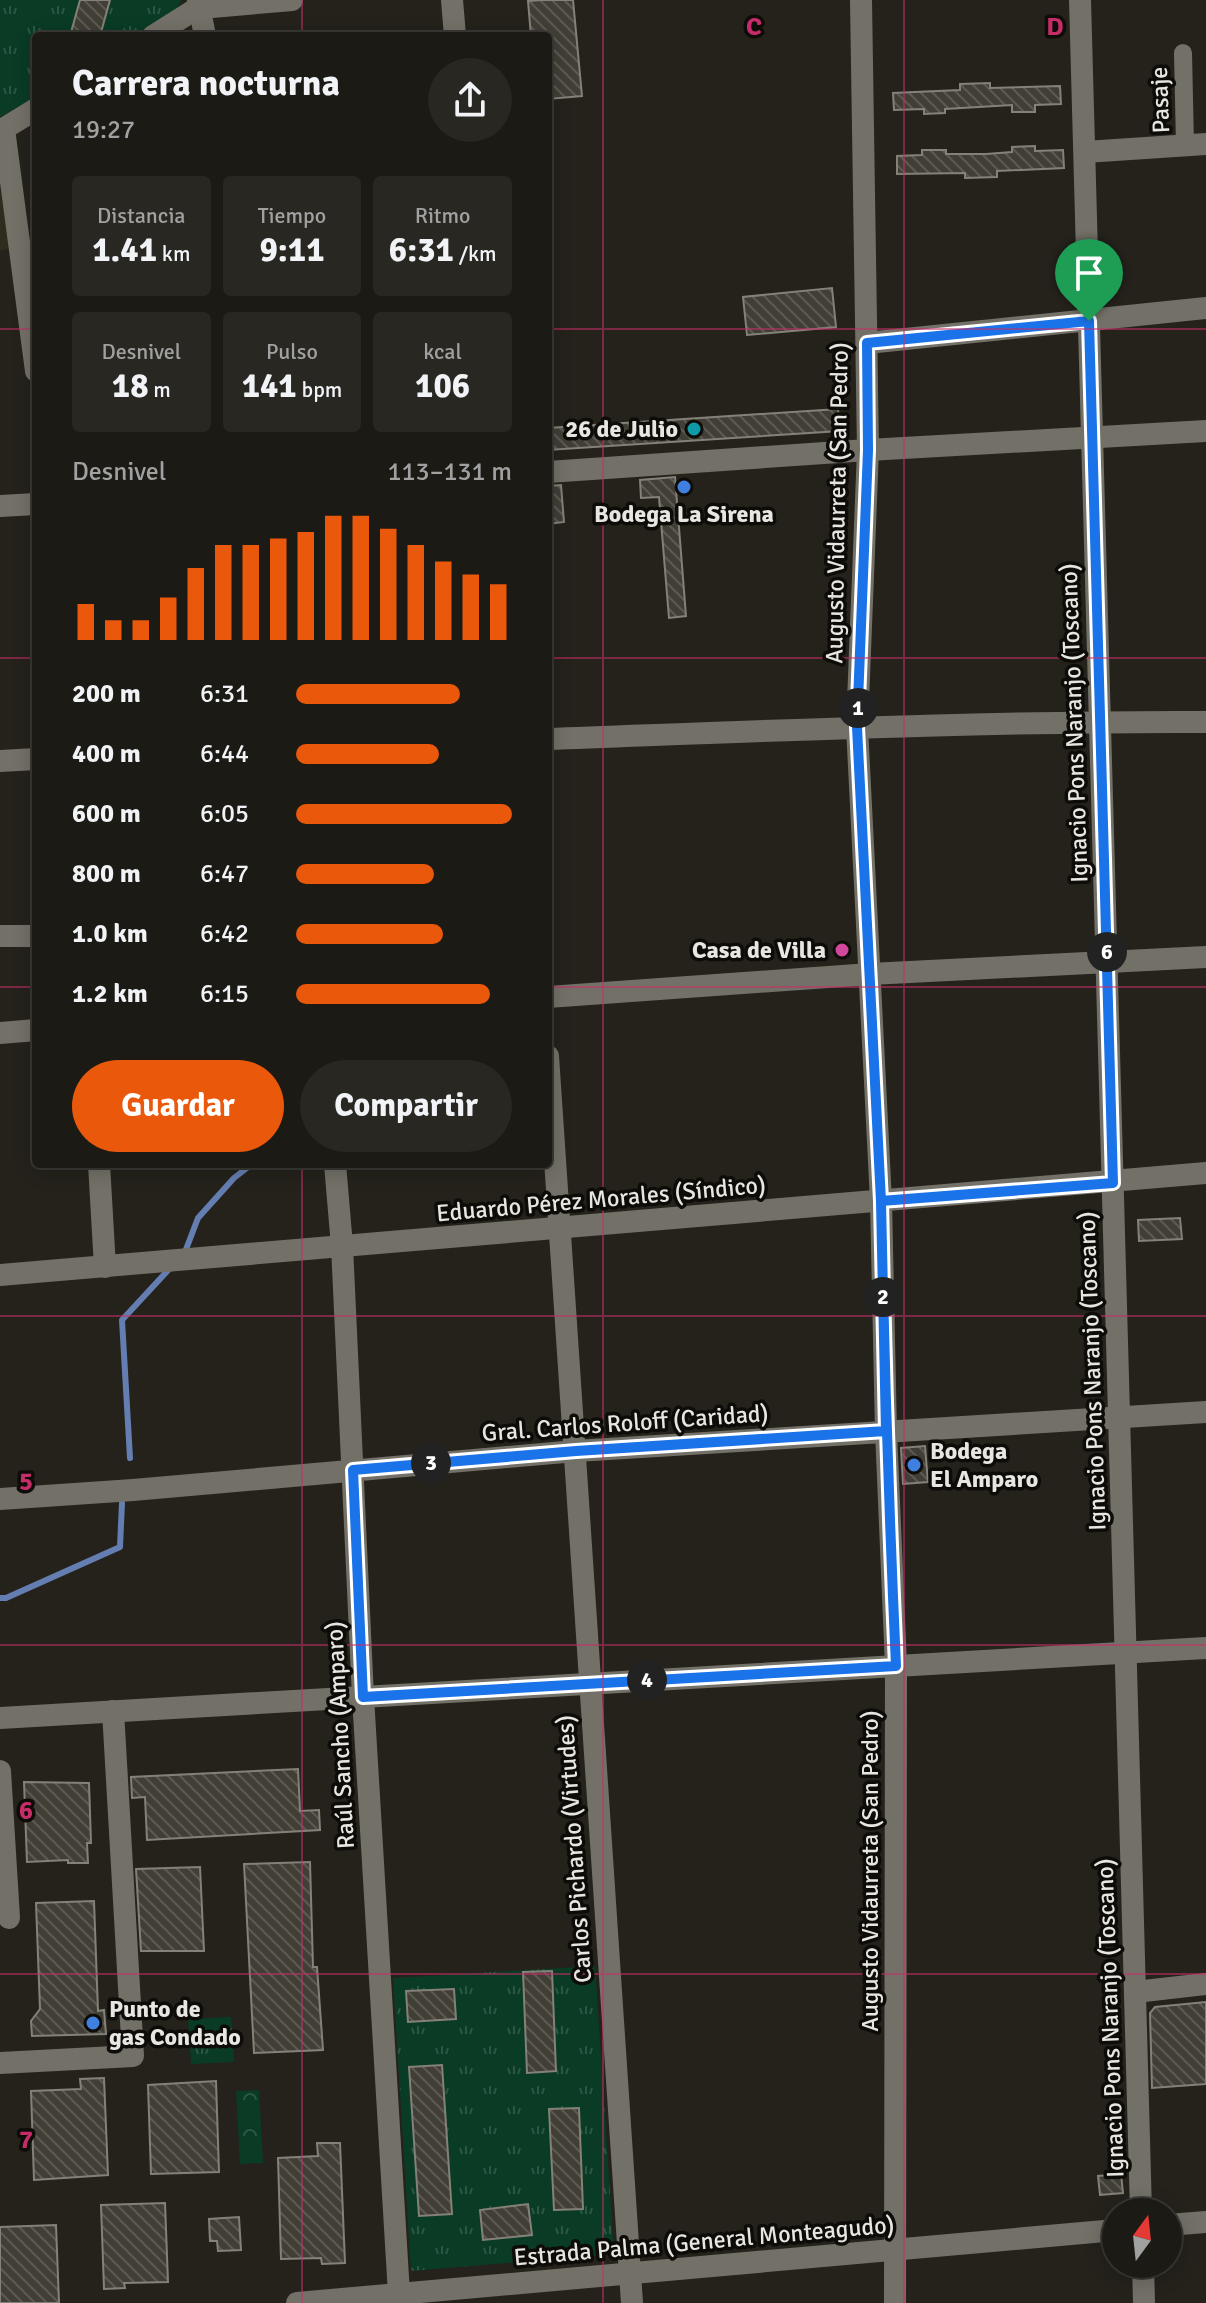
<!DOCTYPE html>
<html lang="es">
<head>
<meta charset="utf-8">
<style>
  :root { --surface:#1b1a14; --page:#282722; --text:#f1f3f6; --muted:#a0a1a0; --line:#393834; --accent:#ea580c }
  body { margin:0; font-family:Signika,sans-serif; background:var(--page); color:var(--text); height:100vh; display:flex; flex-direction:column; font-size:30px; white-space:nowrap }
  * { box-sizing:border-box; margin:0 }
  p { font-size:26px; color:var(--muted) }
  .icon { flex:none; width:44px; height:44px; fill:none; stroke:currentColor; stroke-width:2; stroke-linecap:round; stroke-linejoin:round }
  .map { position:relative; flex:1; overflow:hidden }
  .drawer { position:absolute; left:32px; top:32px; width:520px; height:1136px; display:flex; flex-direction:column; background:var(--surface); border-radius:8px; box-shadow:0 4px 20px #0003,0 0 0 2px var(--line) }
  .drawer>* { flex:none }
  .needle { width:52px; rotate:15deg }
  .controls { position:absolute; left:1102px; top:2198px; display:grid; gap:16px }
  .controls a { display:grid; place-items:center; width:80px; height:80px; border-radius:50%; background:var(--surface); box-shadow:0 4px 20px #0003,0 0 0 2px var(--line); font-size:40px }
  .pin { position:absolute; display:grid; place-items:center; width:68px; height:68px; color:#fff; margin:-82px -34px; border-radius:50% 50% 50% 0; rotate:-45deg; box-shadow:0 0 8px #0007 }
  .pin .icon { rotate:45deg }
  .km { position:absolute; width:40px; height:40px; margin:-20px; border-radius:50%; background:#222; color:#fff; font-size:22px; line-height:40px; text-align:center }
  .round { display:grid; place-items:center; flex:none; width:84px; height:84px; border-radius:42px; background:var(--page) }
  .summary { display:flex; align-items:center; justify-content:space-between; height:136px; padding:0 40px }
  h1 { font-size:36px; font-weight:700; line-height:60px }
  .figures { display:grid; grid-template-columns:repeat(3,1fr); gap:12px; height:136px; padding:8px 40px }
  .figures div { display:grid; align-content:center; border-radius:8px; background:var(--page); text-align:center }
  .figures b { font-size:34px; font-weight:700 }
  .figures small { font-size:22px; font-weight:400 }
  .figures p { font-size:22px }
  .chart { height:224px; padding:16px 40px }
  .chart p { display:flex; justify-content:space-between }
  .chart svg { width:100%; height:144px; margin-top:8px; stroke:var(--accent); stroke-width:6 }
  .cta { display:flex; gap:16px; margin-top:auto; padding:16px 40px }
  .cta a { flex:1; height:92px; border-radius:48px; background:var(--accent); color:#fff; font-size:32px; font-weight:700; line-height:92px; text-align:center }
  .cta a+a { background:var(--page); color:var(--text) }
  ul { padding:0 40px; list-style:none; font-size:26px }
  li { display:grid; grid-template-columns:128px 96px 1fr; align-items:center; height:60px }
  li i { height:20px; border-radius:10px; background:var(--accent) }
  .map>svg:first-child { display:block }
  .built { fill:#2f2b1d }
  .grass { fill:url(#grass-tufts) }
  .park { fill:url(#park-crowns) }
  .lines { fill:none; stroke-linecap:round; stroke-linejoin:round }
  .stream { stroke:#647eb1; stroke-width:6 }
  .building { fill:url(#building-back-hatch); stroke:#848178; stroke-width:2 }
  .pedestrian { stroke:#737067; stroke-width:18 }
  .minor { stroke:#737067; stroke-width:22 }
  .tertiary { stroke:#737067; stroke-width:22 }
  .route-casing { stroke:#fff; stroke-width:16 }
  .route { stroke:#1a73e8; stroke-width:10 }
  .grid { fill:none; stroke:#c62d68; stroke-width:2; stroke-opacity:0.55 }
  .culture-dot { fill:#0f9aa8; stroke:#0d0c08; stroke-width:3 }
  .shop-dot { fill:#3f7fe0; stroke:#0d0c08; stroke-width:3 }
  .hotel-dot { fill:#d1479c; stroke:#0d0c08; stroke-width:3 }
  .labels { text-anchor:middle; stroke-width:7; stroke-linejoin:round; paint-order:stroke }
  .street-label { font-size:24px; fill:#e8e6e1; stroke:#0d0c08 }
  .poi-label { font-size:24px; font-weight:bold; fill:#e8e6e1; stroke:#0d0c08; text-anchor:end }
  .grid-label { font-size:26px; text-anchor:middle; font-weight:bold; fill:#c62d68; stroke:#0d0c08; stroke-width:7; stroke-linejoin:round; paint-order:stroke }
</style>
</head>
<body>
<div class="map">
<svg width="1206" height="2303" viewBox="0 0 1206 2303">
  <defs>
    <pattern id="grass-tufts" width="24" height="20" patternUnits="userSpaceOnUse" patternTransform="scale(2)"><rect width="24" height="20" fill="#093b25"/><path d="M3 7l-1-3M5 7V3M7 7l1-3M15 17l-1-3M17 17v-4M19 17l1-3" fill="none" stroke="#2d5744"/></pattern>
    <pattern id="park-crowns" width="20" height="18" patternUnits="userSpaceOnUse" patternTransform="scale(2)"><rect width="20" height="18" fill="#093b25"/><path d="M2 6a3 3 0 1 1 6 0M12 15a3 3 0 1 1 6 0" fill="none" stroke="#2d5744"/></pattern>
    <pattern id="building-back-hatch" width="6" height="6" patternUnits="userSpaceOnUse" patternTransform="scale(2)"><rect width="6" height="6" fill="#403e35"/><path d="M-1 5l2 2M0 0l6 6M5-1l2 2" fill="none" stroke="#5c5a52"/></pattern>
  </defs>
  <rect width="100%" height="100%" fill="#24221b"/>
  <!-- built -->
  <path class="built" d="M0,190L10,248L0,251Z"/>
  <!-- grass -->
  <g class="grass">
    <path d="M0,0H181V1L171,20L143,36H36V97L0,117Z"/>
    <path d="M595,1966L614,2254L411,2271L393,1978Z"/>
    <path d="M231,2017L234,2062L191,2064L188,2019Z"/>
  </g>
  <!-- park -->
  <path class="park" d="M259,2090L263,2163L240,2164L236,2091Z"/>
  <g class="lines">
    <!-- stream -->
    <g class="stream">
      <path d="M185,1252L198,1218L234,1178L252,1164"/>
      <path d="M130,1458L122,1320L172,1266"/>
      <path d="M0,1598H6L120,1547L122,1503"/>
    </g>
  </g>
  <!-- building -->
  <g class="building">
    <path d="M80,0H110L100,36H70Z"/>
    <path d="M542,0H573L582,96L548,99V36H531L528,1Z"/>
    <path d="M990,83V88L1060,86L1061,104L1035,105V112H1012V105L945,109V113L924,114V109L894,110L893,93L960,90V84Z"/>
    <path d="M1035,146V151L1063,150L1064,168L997,171V177L965,178V173L897,174V156L922,155V150H946V154H986L1012,152V147Z"/>
    <path d="M832,288L836,327L747,335L743,297Z"/>
    <path d="M838,409L840,431L548,450V428Z"/>
    <path d="M675,477L686,616L669,618L659,497L641,498L640,480Z"/>
    <path d="M561,485L564,522L548,524V486Z"/>
    <path d="M1180,1218L1182,1239L1139,1241L1138,1220Z"/>
    <path d="M925,1446L928,1482L903,1484L901,1448Z"/>
    <path d="M298,1769L300,1811L319,1810L320,1830L147,1840L145,1797L132,1798L131,1777Z"/>
    <path d="M24,1782L89,1783L91,1843H87L88,1863H68V1860L27,1862Z"/>
    <path d="M310,1862L313,1967H317L323,2050L254,2053L244,1864Z"/>
    <path d="M200,1867L204,1951H141L136,1869Z"/>
    <path d="M94,1901L98,2011L104,2010L106,2034L32,2036L31,2021L40,2009L36,1903Z"/>
    <path d="M552,1971L556,2071L527,2073L523,1972Z"/>
    <path d="M454,1989L456,2019L408,2022L406,1991Z"/>
    <path d="M1206,2002V2084L1152,2088L1150,2013L1155,2007Z"/>
    <path d="M442,2065L452,2214L419,2216L409,2067Z"/>
    <path d="M104,2078L108,2175L34,2180L31,2091L81,2089L80,2079Z"/>
    <path d="M216,2081L219,2172L151,2174L148,2085Z"/>
    <path d="M579,2108L583,2209L554,2210L549,2109Z"/>
    <path d="M317,2143H340L345,2263L322,2264L321,2258L281,2259L278,2158L318,2156Z"/>
    <path d="M1121,2174L1123,2193L1100,2195L1098,2176Z"/>
    <path d="M165,2203L168,2282L124,2283L125,2288L104,2289L101,2205Z"/>
    <path d="M528,2204L532,2235L483,2240L480,2210Z"/>
    <path d="M239,2217L241,2250L218,2251L217,2241H210L209,2219Z"/>
    <path d="M56,2225L59,2303H0V2227Z"/>
  </g>
  <g class="lines">
    <!-- pedestrian -->
    <path class="pedestrian" d="M1183,53L1185,145"/>
    <!-- minor -->
    <g class="minor">
      <path d="M861,0L868,450L857,727L881,1201L886,1431L896,1666L895,2303"/>
      <path d="M200,8L292,0"/>
      <path d="M153,36L210,0"/>
      <path d="M4,129L36,371"/>
      <path d="M0,131L36,109"/>
      <path d="M1085,152L1206,144"/>
      <path d="M867,343L1206,308"/>
      <path d="M548,739C767,731 987,721 1206,722"/>
      <path d="M0,761L36,759"/>
      <path d="M0,936H36"/>
      <path d="M548,997L870,974L1206,957"/>
      <path d="M0,1033L36,1030"/>
      <path d="M548,1056L632,2303"/>
      <path d="M99,1164L105,1267"/>
      <path d="M0,1275L1206,1173"/>
      <path d="M0,1499L133,1490L576,1451L1206,1412"/>
      <path d="M0,1718L1206,1648"/>
      <path d="M0,1771L9,1918"/>
      <path d="M1135,1992L1206,1984"/>
      <path d="M0,2063L133,2056L113,1711"/>
    </g>
    <!-- tertiary -->
    <g class="tertiary">
      <path d="M198,0L205,36"/>
      <path d="M452,0L455,36"/>
      <path d="M1080,0L1141,2212"/>
      <path d="M548,472L868,450L1206,431"/>
      <path d="M0,506L36,504"/>
      <path d="M335,1164L342,1246L363,1697L399,2294"/>
      <path d="M1168,2225L1206,2222"/>
      <path d="M1143,2264L1144,2303"/>
      <path d="M297,2303L1116,2230"/>
    </g>
  </g>
  <g class="lines">
    <defs>
      <path id="route" d="M1089,321L867,343L868,450L857,727L881,1201L886,1431L576,1451L353,1470L363,1697L896,1666C889,1511 884,1356 881,1201L1113,1183L1089,321"/>
    </defs>
    <!-- route casing -->
    <use href="#route" class="route-casing"/>
    <!-- route -->
    <use href="#route" class="route"/>
  </g>
  <!-- grid -->
  <path class="grid" d="M302,0V36M603,0V2303M904,0V2303M0,329H36M548,329H1206M0,658H36M548,658H1206M0,987H36M548,987H1206M302,1164V2303M0,1316H1206M0,1645H1206M0,1974H1206"/>
  <!-- markers -->
  <circle class="culture-dot" cx="694" cy="429" r="8"/>
  <g class="shop-dot">
    <circle cx="684" cy="487" r="8"/>
    <circle cx="914" cy="1465" r="8"/>
    <circle cx="93" cy="2023" r="8"/>
  </g>
  <circle class="hotel-dot" cx="842" cy="950" r="8"/>
  <g class="labels">
    <!-- street labels -->
    <g class="street-label">
      <text transform="translate(1160 100) rotate(-92)" y="8">Pasaje</text>
      <text transform="translate(837 503) rotate(-89)" y="8">Augusto Vidaurreta (San Pedro)</text>
      <text transform="translate(1074 723) rotate(-92)" y="8">Ignacio Pons Naranjo (Toscano)</text>
      <text transform="translate(601 1199) rotate(-5)" y="8">Eduardo Pérez Morales (Síndico)</text>
      <text transform="translate(1092 1371) rotate(-92)" y="8">Ignacio Pons Naranjo (Toscano)</text>
      <text transform="translate(625 1423) rotate(-4)" y="8">Gral. Carlos Roloff (Caridad)</text>
      <text transform="translate(340 1735) rotate(-93)" y="8">Raúl Sancho (Amparo)</text>
      <text transform="translate(574 1849) rotate(-94)" y="8">Carlos Pichardo (Virtudes)</text>
      <text transform="translate(870 1871) rotate(-90)" y="8">Augusto Vidaurreta (San Pedro)</text>
      <text transform="translate(1110 2018) rotate(-92)" y="8">Ignacio Pons Naranjo (Toscano)</text>
      <text transform="translate(704 2241) rotate(-5)" y="8">Estrada Palma (General Monteagudo)</text>
    </g>
    <!-- poi labels -->
    <g class="poi-label">
      <text x="678" y="437">26 de Julio</text>
      <text x="684" y="522" text-anchor="middle">Bodega La Sirena</text>
      <text x="826" y="958">Casa de Villa</text>
      <text x="930" y="1459" text-anchor="start">Bodega<tspan x="930" dy="28">El Amparo</tspan></text>
      <text x="109" y="2017" text-anchor="start">Punto de<tspan x="109" dy="28">gas Condado</tspan></text>
    </g>
  </g>
  <g class="grid-label">
    <text x="754" y="35">C</text>
    <text x="1055" y="35">D</text>
    <text x="26" y="1490">5</text>
    <text x="26" y="1819">6</text>
    <text x="26" y="2148">7</text>
  </g>
</svg>
<div class="controls">
<a><svg class="needle" viewBox="-14 -14 28 28"><path d="M0-13l5 13h-10z" fill="#e53935"/><path d="M0 13l5-13h-10z" fill="#a0a1a0"/></svg></a>
</div>
<div class="pin" style="left:1089px;top:321px;background:#1e9e55"><svg class="icon" aria-label="arrive" viewBox="0 0 24 24"><path d="M6 21V4h12l-3 4 3 4H6"/></svg></div>
<b class="km" style="left:858px;top:708px">1</b>
<b class="km" style="left:883px;top:1297px">2</b>
<b class="km" style="left:431px;top:1463px">3</b>
<b class="km" style="left:647px;top:1680px">4</b>
<b class="km" style="left:1107px;top:952px">6</b>
<section class="drawer">
<div class="summary"><div><h1>Carrera nocturna</h1><p>19:27</p></div><a class="round"><svg class="icon" aria-label="share" viewBox="0 0 24 24"><path d="M12 15V3M7 8l5-5 5 5M5 13v7h14v-7"/></svg></a></div>
<div class="figures">
<div><p>Distancia</p><b>1.41<small> km</small></b></div>
<div><p>Tiempo</p><b>9:11</b></div>
<div><p>Ritmo</p><b>6:31<small> /km</small></b></div>
</div>
<div class="figures">
<div><p>Desnivel</p><b>18<small> m</small></b></div>
<div><p>Pulso</p><b>141<small> bpm</small></b></div>
<div><p>kcal</p><b>106</b></div>
</div>
<div class="chart"><p><span>Desnivel</span>113–131 m</p>
<svg viewBox="0 0 160 44" preserveAspectRatio="none"><path d="M5 44V33M15 44V38M25 44V38M35 44V31M45 44V22M55 44V15M65 44V15M75 44V13M85 44V11M95 44V6M105 44V6M115 44V10M125 44V15M135 44V20M145 44V24M155 44V27"/></svg>
</div>
<ul>
<li><b>200 m</b>6:31<i style="width:76%"></i></li>
<li><b>400 m</b>6:44<i style="width:66%"></i></li>
<li><b>600 m</b>6:05<i style="width:100%"></i></li>
<li><b>800 m</b>6:47<i style="width:64%"></i></li>
<li><b>1.0 km</b>6:42<i style="width:68%"></i></li>
<li><b>1.2 km</b>6:15<i style="width:90%"></i></li>
</ul>
<div class="cta"><a>Guardar</a><a>Compartir</a></div>
</section>
</div>
</body>
</html>
